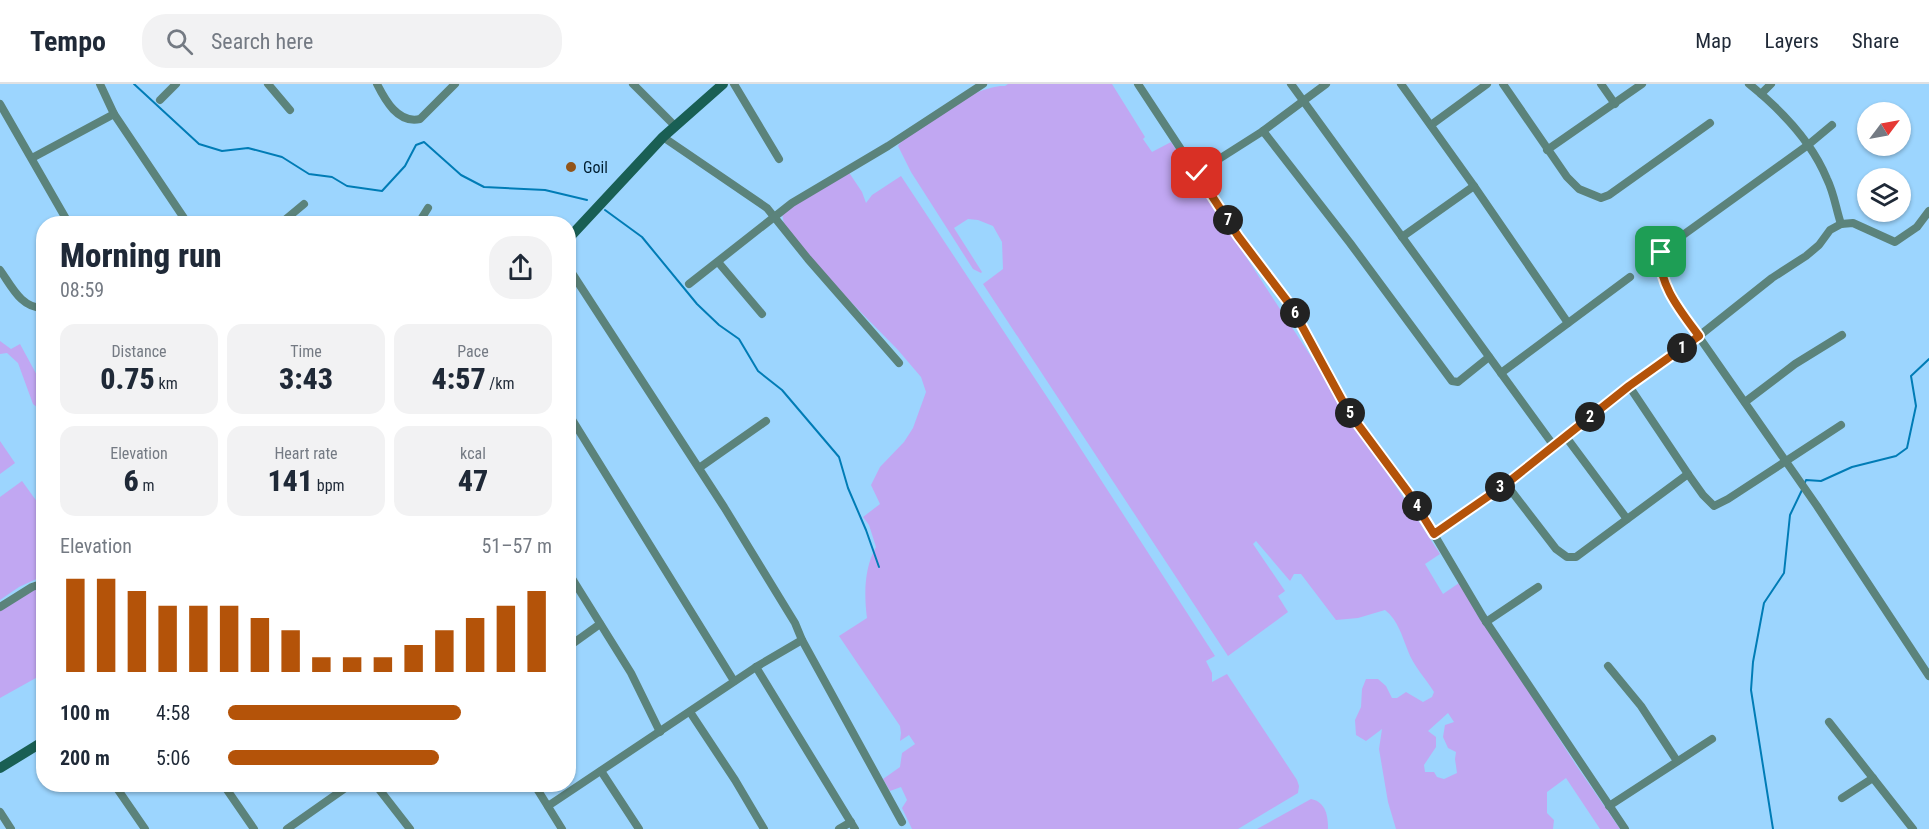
<!DOCTYPE html>
<html lang="en">
<head>
<meta charset="utf-8">
<style>
  :root { --surface:#fff; --page:#f2f2f3; --text:#1f2937; --muted:#747a83; --line:#e0e1e3; --accent:#b45309 }
  body { margin:0; font-family:"Roboto Condensed",sans-serif; background:var(--page); color:var(--text); height:100vh; display:flex; flex-direction:column; font-size:22px; white-space:nowrap }
  * { box-sizing:border-box; margin:0 }
  p { font-size:20px; color:var(--muted) }
  .icon { flex:none; width:33px; height:33px; fill:none; stroke:currentColor; stroke-width:2; stroke-linecap:round; stroke-linejoin:round }
  .map { position:relative; flex:1; overflow:hidden }
  .details { position:absolute; left:36px; top:132px; width:540px; height:576px; display:flex; flex-direction:column; background:var(--surface); border-radius:24px; box-shadow:0 2px 4px #0004 }
  .details>* { flex:none }
  .needle { width:39px; rotate:58deg }
  .controls { position:absolute; left:1857px; top:18px; display:grid; gap:12px }
  .controls a { display:grid; place-items:center; width:54px; height:54px; border-radius:50%; background:var(--surface); box-shadow:0 2px 4px #0004; font-size:30px }
  .pin { position:absolute; display:grid; place-items:center; width:51px; height:51px; color:#fff; margin:-26px; border-radius:12px; box-shadow:0 3px 9px #0006 }
  .km { position:absolute; width:30px; height:30px; margin:-15px; border-radius:50%; background:#222; color:#fff; font-size:16px; line-height:30px; text-align:center }
  .round { display:grid; place-items:center; flex:none; width:63px; height:63px; border-radius:24px; background:var(--page) }
  .head { display:flex; align-items:center; justify-content:space-between; height:102px; padding:0 24px }
  h1 { font-size:33px; font-weight:800; line-height:45px }
  .stats { display:grid; grid-template-columns:repeat(3,1fr); gap:9px; height:102px; padding:6px 24px }
  .stats div { display:grid; align-content:center; border-radius:15px; background:var(--page); text-align:center }
  .stats b { font-size:30px; font-weight:800 }
  .stats small { font-size:16px; font-weight:400 }
  .stats p { font-size:16px }
  .chart { height:168px; padding:12px 24px }
  .chart p { display:flex; justify-content:space-between }
  .chart svg { width:100%; height:108px; margin-top:6px; stroke:var(--accent); stroke-width:6 }
  ul { padding:0 24px; list-style:none; font-size:20px }
  li { display:grid; grid-template-columns:96px 72px 1fr; align-items:center; height:45px }
  li i { height:15px; border-radius:8px; background:var(--accent) }
  header { display:flex; align-items:center; gap:36px; box-sizing:border-box; height:84px; padding:0 30px; background:var(--surface); border-bottom:2px solid var(--line) }
  header strong { font-size:28px }
  nav { display:flex; gap:33px; margin-inline-start:auto; font-size:21px }
  .search { width:420px; height:54px; background:var(--page); display:flex; align-items:center; gap:15px; box-sizing:border-box; padding:0 21px; border-radius:24px; color:var(--muted); font-size:22px }
  .map>svg:first-child { display:block }
  .green { fill:#c1a7f2; fill-rule:evenodd }
  .lines { fill:none; stroke-linecap:round; stroke-linejoin:round }
  .stream { stroke:#007cb6; stroke-width:2 }
  .street { stroke:#5b837b; stroke-width:8 }
  .secondary { stroke:#195f54; stroke-width:10 }
  .route-casing { stroke:#fff; stroke-width:12 }
  .route { stroke:#b45309; stroke-width:8 }
  .poi-dot { fill:#925418; stroke:#9cd5fe; stroke-width:2 }
  .labels { text-anchor:middle; stroke-width:5; stroke-linejoin:round; paint-order:stroke }
  .poi-label { font-size:16px; fill:#001e30; stroke:#9cd5fe; text-anchor:start }
</style>
</head>
<body>
<header>
<strong>Tempo</strong>
<div class="search"><svg class="icon" aria-label="search" viewBox="0 0 24 24"><circle cx="10" cy="10" r="6"/><path d="M15 15l6 6"/></svg>Search here</div>
<nav><a>Map</a><a>Layers</a><a>Share</a></nav>
</header>
<div class="map">
<svg width="1929" height="745" viewBox="0 0 1929 745">
  <rect width="100%" height="100%" fill="#9cd5fe"/>
  <!-- green -->
  <g class="green">
    <path d="M1008,0H1112L1145,53L1143,55L1152,68L1171,58L1440,470L1425,480L1443,510L1459,499L1576,681L1620,745H1600L1566,694L1547,708V729L1554,736L1553,745H1396L1388,718L1379,665L1382,645L1366,657L1356,651L1355,636L1361,623L1362,605L1366,595H1378L1386,602L1392,614H1397L1406,608L1423,618L1432,613L1434,608C1426,595 1413,581 1408,567C1402,552 1398,536 1385,526L1358,534L1336,536L1301,490H1294L1290,497L1256,457L1253,460L1285,507L1278,512L1288,528L1228,572L983,200L1003,185L1002,158L993,142L978,136L968,135L954,144L982,188L981,189L973,185L911,88L898,62C914,41 978,0 1005,2ZM1448,629L1454,638L1445,641L1443,653L1448,664L1456,668L1455,675L1457,689L1444,695L1437,693L1434,688H1425L1424,681L1436,663V653L1428,647Z"/>
    <path d="M848,87L862,108L866,119L872,111L901,92L1055,325L1215,572L1206,577L1212,589V598L1227,590L1297,696L1299,702L1298,709L1238,745H912L902,724L907,716L901,703L890,707L883,695L900,683L902,669L915,660L909,651L900,657L901,649L900,642L839,552L867,534C864,511 864,484 876,463L869,441L863,433L880,420L871,401L880,383L904,358L913,344L926,308L921,293L898,266L842,209L796,158L784,141L782,129Z"/>
    <path d="M0,257L11,265L20,260L39,295L37,297L43,307V328L33,320L18,279L7,269L0,270Z"/>
    <path d="M0,357L15,379L0,390Z"/>
    <path d="M22,397L43,426V492L19,503L0,516V413Z"/>
    <path d="M43,501V590L0,614V526L32,505Z"/>
    <path d="M1311,715C1326,718 1328,732 1328,745H1257Z"/>
  </g>
  <g class="lines">
    <!-- stream -->
    <g class="stream">
      <path d="M134,0L199,60L222,67L248,64L282,73L309,90L332,93L347,102L382,107L405,82L416,61L424,58L461,91L484,103L545,106L587,116"/>
      <path d="M605,126L642,153L697,220L719,241L739,255L758,287L782,306L839,373L848,404L866,446L879,483"/>
      <path d="M1804,401L1806,396L1821,397L1852,383L1896,372L1907,364L1916,322L1911,292L1929,275"/>
      <path d="M1773,745L1751,606L1753,578L1764,519L1784,489L1790,431L1802,406"/>
    </g>
    <!-- street -->
    <g class="street">
      <path d="M100,0L114,30L188,140"/>
      <path d="M268,0L290,26"/>
      <path d="M377,0C385,16 398,40 420,35L455,0"/>
      <path d="M633,0L675,42"/>
      <path d="M734,0L779,75"/>
      <path d="M1138,0L1238,152L1291,222L1348,327L1419,425L1483,533L1625,745"/>
      <path d="M1291,0L1554,362"/>
      <path d="M1401,0L1474,102L1568,239"/>
      <path d="M1503,0L1567,93L1579,105L1601,114L1609,111L1710,39"/>
      <path d="M1601,0L1615,20"/>
      <path d="M1749,0C1780,25 1812,58 1827,95C1834,109 1836,125 1841,140"/>
      <path d="M1761,10L1771,0"/>
      <path d="M160,16L176,0"/>
      <path d="M0,20L69,140"/>
      <path d="M1431,41L1487,0"/>
      <path d="M1832,41L1808,61L1665,164L1660,172L1662,190L1683,230L1817,422L1929,592"/>
      <path d="M1263,47L1350,159L1452,297L1458,298L1489,273"/>
      <path d="M663,53L767,124L808,175L899,279"/>
      <path d="M1547,66L1642,0"/>
      <path d="M32,74L114,30"/>
      <path d="M1197,89L1263,47L1326,0"/>
      <path d="M280,140L304,120"/>
      <path d="M418,140L428,124"/>
      <path d="M1402,153L1474,102"/>
      <path d="M718,178L762,230"/>
      <path d="M568,183L724,423L795,539L802,556L902,738"/>
      <path d="M0,186C11,201 21,225 44,224"/>
      <path d="M689,200L792,119L888,62L983,0"/>
      <path d="M1501,289L1630,193"/>
      <path d="M1629,302L1688,390L1703,411L1714,422L1728,415L1841,341"/>
      <path d="M1745,318L1795,280L1842,251"/>
      <path d="M568,329L734,597"/>
      <path d="M1566,353L1627,435"/>
      <path d="M699,384L766,337"/>
      <path d="M1506,400L1556,465L1567,473H1576L1688,390"/>
      <path d="M1434,450L1506,400L1629,302L1699,252L1772,194L1806,172L1819,161L1830,146L1841,140L1853,139L1895,158L1917,143L1929,127"/>
      <path d="M568,488L631,589L660,648"/>
      <path d="M0,523L32,503L44,499"/>
      <path d="M1486,538L1538,503"/>
      <path d="M568,563L600,540"/>
      <path d="M1608,582L1641,622L1677,677"/>
      <path d="M756,583L855,745"/>
      <path d="M690,628L735,696L764,745"/>
      <path d="M1829,638L1913,745"/>
      <path d="M601,687L639,745"/>
      <path d="M114,700L145,745"/>
      <path d="M223,700L254,745"/>
      <path d="M375,700L410,745"/>
      <path d="M534,700L562,745"/>
      <path d="M1842,714L1873,694"/>
      <path d="M548,722L756,583L802,556"/>
      <path d="M1609,722L1712,655"/>
      <path d="M0,728L11,745"/>
      <path d="M287,745L351,700"/>
      <path d="M839,745L851,738"/>
    </g>
    <!-- secondary -->
    <g class="secondary">
      <path d="M568,155L663,53L723,0"/>
      <path d="M0,684L44,657"/>
    </g>
  </g>
  <g class="lines">
    <defs>
      <path id="route" d="M1197,89L1238,152L1291,222L1348,327L1408,408L1434,450L1506,400L1629,302L1699,252C1682,229 1656,198 1661,168"/>
    </defs>
    <!-- route casing -->
    <use href="#route" class="route-casing"/>
    <!-- route -->
    <use href="#route" class="route"/>
  </g>
  <!-- markers -->
  <circle class="poi-dot" cx="571" cy="83" r="6"/>
  <g class="labels">
    <!-- poi labels -->
    <g class="poi-label">
      <text x="583" y="89">Goil</text>
    </g>
  </g>
</svg>
<div class="controls">
<a><svg class="needle" viewBox="-14 -14 28 28"><path d="M0-13l5 13h-10z" fill="#e53935"/><path d="M0 13l5-13h-10z" fill="#747a83"/></svg></a>
<a><svg class="icon" aria-label="layers" viewBox="0 0 24 24"><path d="M12 4l9 5-9 5-9-5zM3 14l9 5 9-5"/></svg></a>
</div>
<div class="pin" style="left:1661px;top:168px;background:#1e9e55"><svg class="icon" aria-label="arrive" viewBox="0 0 24 24"><path d="M6 21V4h12l-3 4 3 4H6"/></svg></div>
<div class="pin" style="left:1197px;top:89px;background:#d93025"><svg class="icon" aria-label="check" viewBox="0 0 24 24"><path d="M5 12l5 5 9-10"/></svg></div>
<b class="km" style="left:1682px;top:264px">1</b>
<b class="km" style="left:1590px;top:333px">2</b>
<b class="km" style="left:1500px;top:403px">3</b>
<b class="km" style="left:1417px;top:422px">4</b>
<b class="km" style="left:1350px;top:329px">5</b>
<b class="km" style="left:1295px;top:229px">6</b>
<b class="km" style="left:1228px;top:136px">7</b>
<section class="details">
<div class="head"><div><h1>Morning run</h1><p>08:59</p></div><a class="round"><svg class="icon" aria-label="share" viewBox="0 0 24 24"><path d="M12 15V3M7 8l5-5 5 5M5 13v7h14v-7"/></svg></a></div>
<div class="stats">
<div><p>Distance</p><b>0.75<small> km</small></b></div>
<div><p>Time</p><b>3:43</b></div>
<div><p>Pace</p><b>4:57<small> /km</small></b></div>
</div>
<div class="stats">
<div><p>Elevation</p><b>6<small> m</small></b></div>
<div><p>Heart rate</p><b>141<small> bpm</small></b></div>
<div><p>kcal</p><b>47</b></div>
</div>
<div class="chart"><p><span>Elevation</span>51–57 m</p>
<svg viewBox="0 0 160 44" preserveAspectRatio="none"><path d="M5 44V6M15 44V6M25 44V11M35 44V17M45 44V17M55 44V17M65 44V22M75 44V27M85 44V38M95 44V38M105 44V38M115 44V33M125 44V27M135 44V22M145 44V17M155 44V11"/></svg>
</div>
<ul>
<li><b>100 m</b>4:58<i style="width:72%"></i></li>
<li><b>200 m</b>5:06<i style="width:65%"></i></li>
</ul>
</section>
</div>
</body>
</html>
